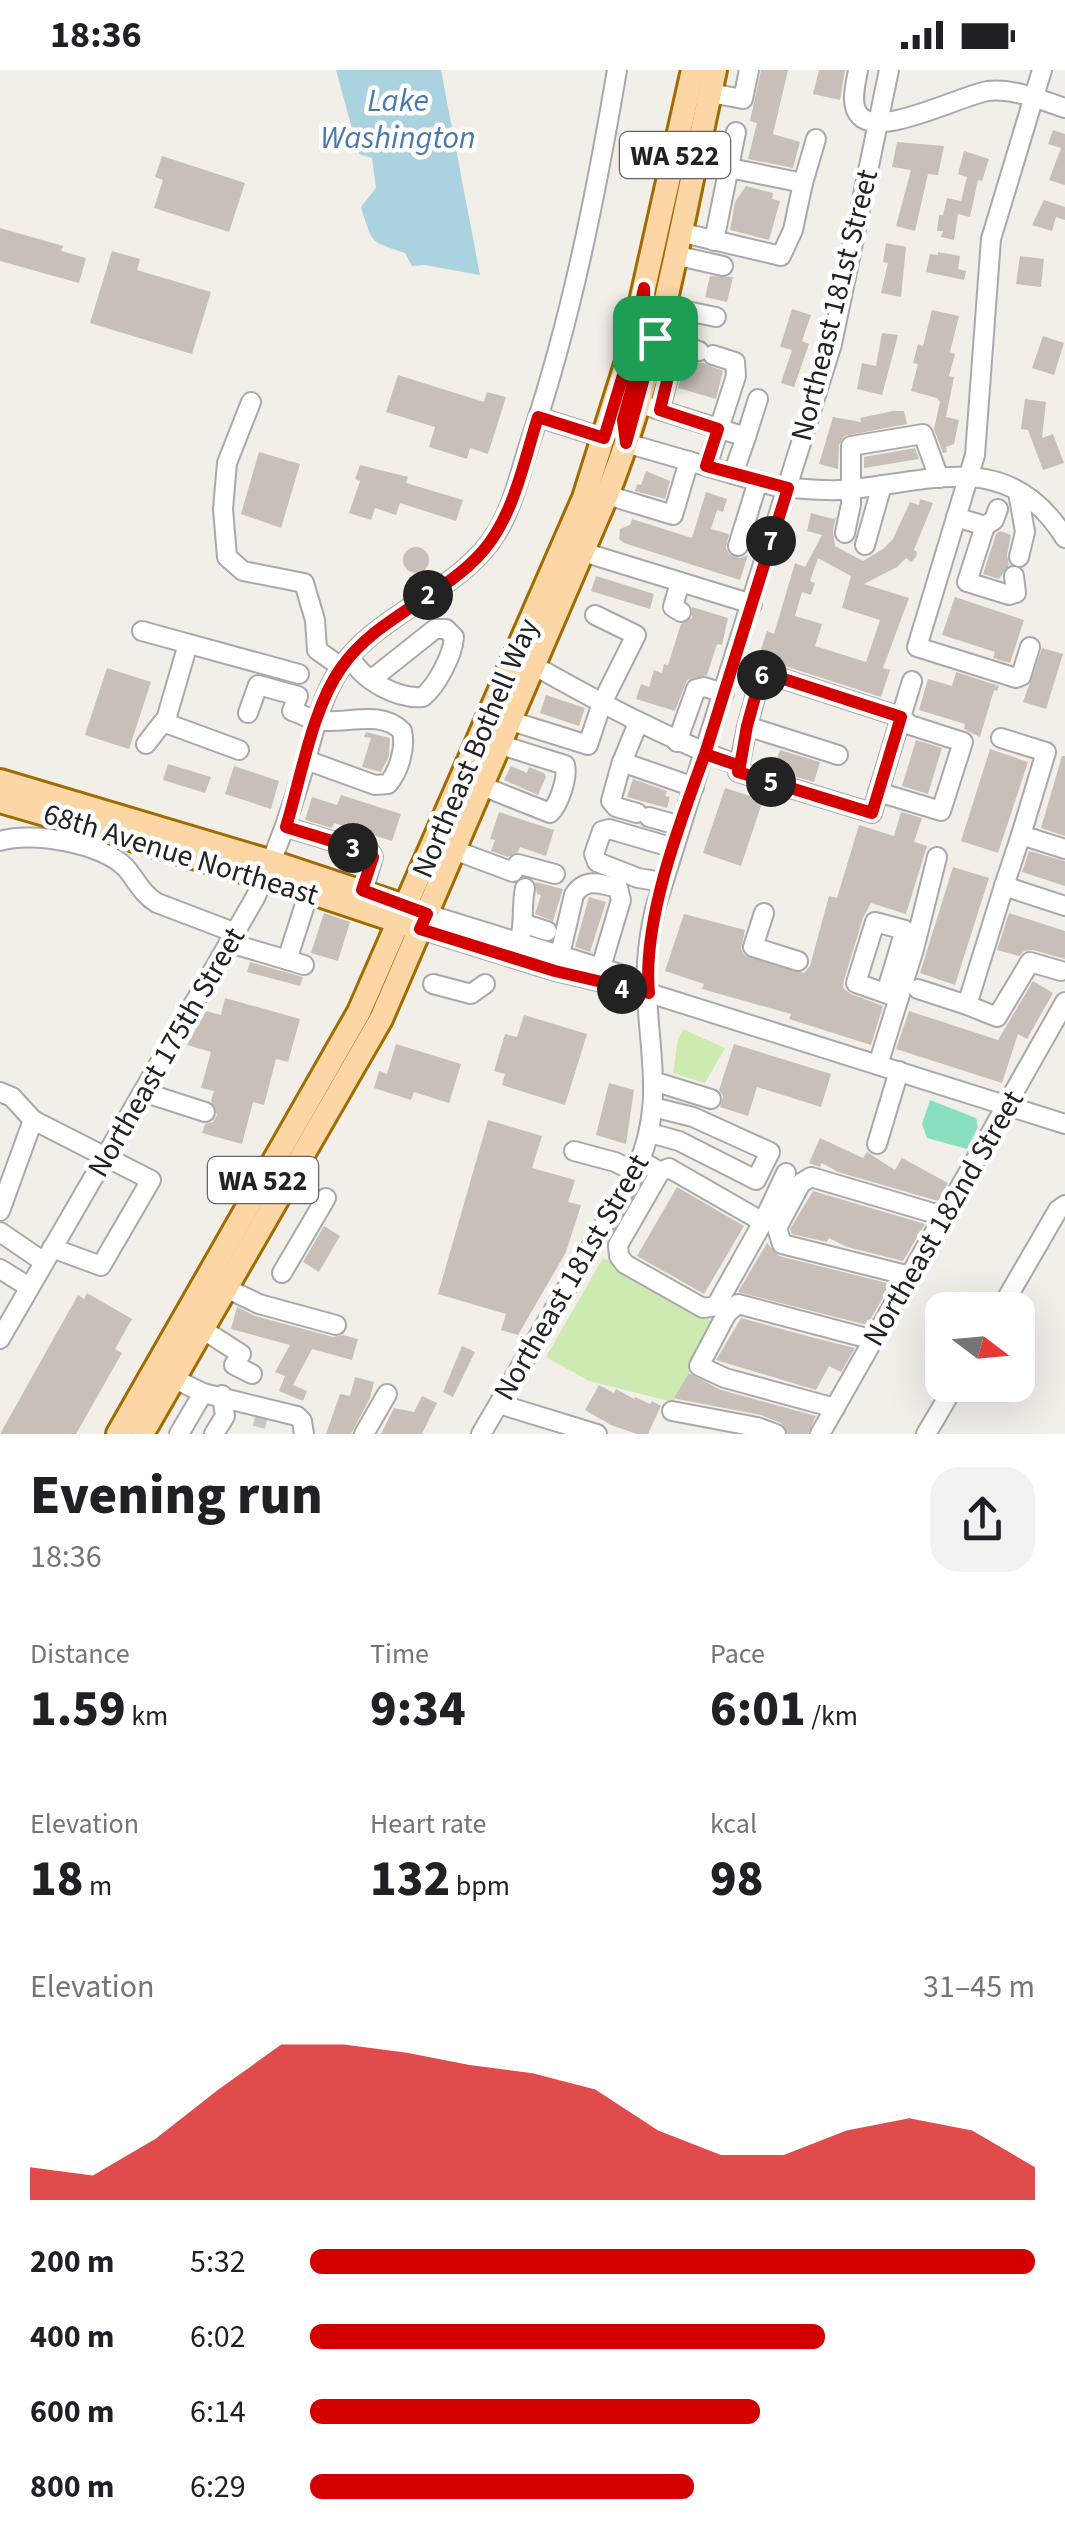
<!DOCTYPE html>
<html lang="en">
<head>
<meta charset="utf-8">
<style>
  :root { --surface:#fff; --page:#f2f2f2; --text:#202124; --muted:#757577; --accent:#d40000 }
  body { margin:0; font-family:"Source Sans 3",sans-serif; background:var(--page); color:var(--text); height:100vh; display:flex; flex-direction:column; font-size:38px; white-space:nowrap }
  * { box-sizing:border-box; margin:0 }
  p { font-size:32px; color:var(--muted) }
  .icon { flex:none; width:55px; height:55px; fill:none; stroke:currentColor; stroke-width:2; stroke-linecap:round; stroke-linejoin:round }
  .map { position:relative; height:1364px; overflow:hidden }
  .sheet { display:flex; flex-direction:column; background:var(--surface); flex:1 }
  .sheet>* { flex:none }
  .needle { width:65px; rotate:106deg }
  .fabs { position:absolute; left:925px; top:1222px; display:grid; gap:20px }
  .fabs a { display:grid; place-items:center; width:110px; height:110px; border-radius:20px; background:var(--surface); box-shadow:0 10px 40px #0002; font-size:50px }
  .pin { position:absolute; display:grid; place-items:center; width:85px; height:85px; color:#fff; margin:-42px; border-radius:20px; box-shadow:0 5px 15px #0006 }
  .km { position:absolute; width:50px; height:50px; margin:-25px; border-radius:50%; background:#222; color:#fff; font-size:28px; line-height:50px; text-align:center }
  .round { display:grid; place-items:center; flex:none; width:105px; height:105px; border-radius:30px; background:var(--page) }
  .headline { display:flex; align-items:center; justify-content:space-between; height:170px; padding:0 30px }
  h1 { font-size:55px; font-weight:800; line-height:75px }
  .figures { display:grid; grid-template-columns:repeat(3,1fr); gap:15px; height:170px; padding:10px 30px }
  .figures div { display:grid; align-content:center }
  .figures b { font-size:50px; font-weight:800 }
  .figures small { font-size:28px; font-weight:400 }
  .figures p { font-size:28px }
  .chart { height:280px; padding:20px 30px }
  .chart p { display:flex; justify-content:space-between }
  .chart svg { width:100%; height:180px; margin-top:10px; fill:var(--accent); opacity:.7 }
  ul { padding:0 30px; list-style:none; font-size:32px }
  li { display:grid; grid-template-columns:160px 120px 1fr; align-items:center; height:75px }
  li i { height:25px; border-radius:12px; background:var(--accent) }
  .status { display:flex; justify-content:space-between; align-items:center; height:70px; padding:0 50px; background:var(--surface); direction:ltr }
  .status svg { height:28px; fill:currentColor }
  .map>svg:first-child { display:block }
  .grass { fill:#cdebb0 }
  .pitch { fill:#88e0be }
  .water { fill:#aad3df }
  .building { fill:#c7bfb8; fill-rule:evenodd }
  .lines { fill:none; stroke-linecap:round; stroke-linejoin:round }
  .minor-tunnel { stroke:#c8c6c1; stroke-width:18; stroke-dasharray:18 9; stroke-linecap:butt }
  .minor-casing { stroke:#a9a9a9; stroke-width:22 }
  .major-casing { stroke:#a06b00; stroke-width:28 }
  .minor { stroke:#fff; stroke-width:18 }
  .major { stroke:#fcd6a4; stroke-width:22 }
  .route-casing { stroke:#fff; stroke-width:20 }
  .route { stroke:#d40000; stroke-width:12 }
  .labels { text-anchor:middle; stroke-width:9; stroke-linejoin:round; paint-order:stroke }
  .shield { fill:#fff; stroke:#646464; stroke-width:2.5 }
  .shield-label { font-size:28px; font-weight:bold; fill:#222 }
  .street-label { font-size:30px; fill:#222; stroke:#fff }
  .water-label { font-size:32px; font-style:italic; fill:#4a7aab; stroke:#fff }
</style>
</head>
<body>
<div class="status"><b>18:36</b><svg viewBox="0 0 49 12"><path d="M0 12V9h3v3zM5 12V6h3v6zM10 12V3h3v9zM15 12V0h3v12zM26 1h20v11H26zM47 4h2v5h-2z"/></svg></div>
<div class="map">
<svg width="1065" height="1364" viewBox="0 0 1065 1364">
  <rect width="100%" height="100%" fill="#f2efe9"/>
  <!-- grass -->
  <g class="grass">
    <path d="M683,959L725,978L705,1013L673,1003L678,969Z"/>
    <path d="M603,1188L718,1253L673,1332L589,1311L546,1287Z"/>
  </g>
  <!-- pitch -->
  <path class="pitch" d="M930,1030L976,1048L978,1057L967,1079L927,1068L922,1054Z"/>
  <!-- water -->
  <path class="water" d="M336,0H441L480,205L424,195L412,196L405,183C370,171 373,175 361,137L376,118L372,88L359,84Z"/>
  <!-- building -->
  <g class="building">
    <path d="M788,0L773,64L800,72L793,98L748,89L757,53L750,51L761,0Z"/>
    <path d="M819,0H845L840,30L813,24Z"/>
    <path d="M1053,60L1065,64V115L1049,110L1061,78L1048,74Z"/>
    <path d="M897,72L944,76L938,105L928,104L915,161L896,156L911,100L892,97Z"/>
    <path d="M964,81L989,89L982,111L978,110L970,147L958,144L954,170L941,167L943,161H937L939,145H943L947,128L961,131L967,107L958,104Z"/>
    <path d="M162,86L245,113L229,162L154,138L163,110L155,107Z"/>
    <path d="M746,116L773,123L772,129L780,131L769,170L730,160L735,132Z"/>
    <path d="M1044,130L1065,137V150L1056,147L1052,161L1032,155Z"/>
    <path d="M0,158L63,176L61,181L86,188L79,213L0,191Z"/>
    <path d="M886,173L906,177L901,227L881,223L888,193L883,192Z"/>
    <path d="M112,181L140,189L137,200L211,222L192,284L90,253Z"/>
    <path d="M938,182L960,186L958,199L966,201L964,210L926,202L930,184L938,185Z"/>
    <path d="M1020,186L1044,189L1041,217L1016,214Z"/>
    <path d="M710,206L733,207L727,232L705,227Z"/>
    <path d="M792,239L811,245L802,271L809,274L794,317L781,313L792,280L780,277Z"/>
    <path d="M932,240L959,246L950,282L955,284L949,306L954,307L946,347L959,350L954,374L946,377L947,382L943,383L934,359L940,332L937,328L911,321L918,294L913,293L918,274L923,276Z"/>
    <path d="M882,263L898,265L882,325L857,319L862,293L876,296Z"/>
    <path d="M1043,266L1064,273L1054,305L1032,298Z"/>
    <path d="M685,290L703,293L723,301L716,329L678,318Z"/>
    <path d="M398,305L484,332L487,322L506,327L488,384L470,378L467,389L429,377L435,357L386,342Z"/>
    <path d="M1025,329L1046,332L1042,368L1053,364L1064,393L1043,400L1028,360L1021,359Z"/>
    <path d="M893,341H904L907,354L844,366L839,375L838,399L819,394L833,347L861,352L860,348Z"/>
    <path d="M915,378L919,389L864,398V387Z"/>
    <path d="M259,382L300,394L281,458L241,444Z"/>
    <path d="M360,395L408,407L406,413L463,430L456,451L400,433L396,445L375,438L371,450L349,443L360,411L355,409Z"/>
    <path d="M646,401L670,411L665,429L635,421L637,414L641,415Z"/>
    <path d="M706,422L727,429L723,442L717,440L711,459L729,464L726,478L730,485L740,488L748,485L740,510L624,473L619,469L620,459L630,455L632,449L692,468Z"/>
    <path d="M920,429L933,433L914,480L917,482L916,487L911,492L906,488L897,497L864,514L909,528L883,598L890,600L881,627L766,590L757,591L767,561L774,564L795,493L805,497L822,465L807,461L811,443L833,449L836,447L833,461L835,476L863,491L883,479L893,469L910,432L919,435ZM818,488L851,506L842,538L880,550L866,592L815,576L822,554L795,546L802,522L811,525L815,513L810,511Z"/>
    <path d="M1000,461L1011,465L1007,485L1009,495L999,509L983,504L996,464Z"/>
    <circle cx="416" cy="490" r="13"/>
    <path d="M596,506L654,524L650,539L591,521Z"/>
    <path d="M955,527L1024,550L1010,593L993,588L995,582L942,565Z"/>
    <path d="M692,537L728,548L722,575L717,574L707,605L687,610L675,641L636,629L641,614L649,617L654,600L662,603L664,594L668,595L681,554L692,548Z"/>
    <path d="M1042,578L1063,584L1046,639L1023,632Z"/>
    <path d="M107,598L151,612L129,679L85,665Z"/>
    <path d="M956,602L999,616L997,621L994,620L980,667L964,659L965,654L919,640L928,609L952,616Z"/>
    <path d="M546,625L585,638L579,656L540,643Z"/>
    <path d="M366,662L390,668L389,686L381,702L362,697L371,668L364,667Z"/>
    <path d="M916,670L942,678L928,724L902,716Z"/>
    <path d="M990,679L1028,692L998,783L961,771Z"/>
    <path d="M780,680L820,692L814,712L773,700Z"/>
    <path d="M1062,686H1065V766L1041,758Z"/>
    <path d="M168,694L211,707L205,723L163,710Z"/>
    <path d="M234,696L279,711L271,739L225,724Z"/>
    <path d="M511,696L527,703L529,697L544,703L546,707L538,725L504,710Z"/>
    <path d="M633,709L667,721L665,726L670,727L667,738L627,727Z"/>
    <path d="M725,718L763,730L741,796L703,783Z"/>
    <path d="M341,725L401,744L392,771L334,753L332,758L305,750L312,727L337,735Z"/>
    <path d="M499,742L554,760L546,786L520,777L518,782L508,787L491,781L495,770L490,769Z"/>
    <path d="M901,742L922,748L914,772L927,776L906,844L871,833L863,848L844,910L843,918L851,924L883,936L871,975L789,949L791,944L702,919L704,914L665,901L684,844L745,860L741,879L745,886L804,903L810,896L829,826L837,828L859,755L894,766Z"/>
    <path d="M1029,781L1065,791V816L1022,802Z"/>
    <path d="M953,797L989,808L955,915L920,903Z"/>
    <path d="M535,812L563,819L553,851L535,844L541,825L537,824Z"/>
    <path d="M589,827L606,832L590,882L575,877Z"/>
    <path d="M324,843L350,852L338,891L311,883Z"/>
    <path d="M1009,843L1065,861V889L1033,880L1024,881L1019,886L997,880Z"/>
    <path d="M250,892L303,907L300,916L247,902Z"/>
    <path d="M1033,911L1053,923L1027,969L1018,964L1002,1013L896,979L909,941L998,970Z"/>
    <path d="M225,928L300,949L288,992L276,989L264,1035L253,1032L242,1074L202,1063L205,1054L213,1052L217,1045L211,1031L214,1021L201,1018L211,982L187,975L206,941L221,945Z"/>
    <path d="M524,945L587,964L565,1035L502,1015L505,1004L494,1001L505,964L517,967Z"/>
    <path d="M396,974L461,994L449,1033L414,1022L411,1030L374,1018L379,1001L387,1004Z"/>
    <path d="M734,974L831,1004L821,1037L757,1017L748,1046L720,1037L723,1027L719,1020Z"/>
    <path d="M609,1013L634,1020L626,1074L596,1065Z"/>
    <path d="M488,1050L542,1066L532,1098L575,1110L568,1132L581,1135L566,1182L518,1265L501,1260L506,1244L438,1224Z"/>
    <path d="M820,1068L863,1088L867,1082L895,1100L902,1088L948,1113L938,1131L838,1102L822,1093L820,1097L814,1095L809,1093Z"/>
    <path d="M677,1117L744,1156L704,1224L637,1186Z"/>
    <path d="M813,1121L925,1154L903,1191L847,1177L829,1168L827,1172L792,1164L790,1159Z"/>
    <path d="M324,1156L340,1166L319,1202L303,1192Z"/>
    <path d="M767,1173L779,1186L891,1214L867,1255L738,1222Z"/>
    <path d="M87,1223L132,1249L115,1279L122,1283L76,1364H0L78,1225L84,1229Z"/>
    <path d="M237,1237L255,1246L333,1267L343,1265L358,1269L352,1290L312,1279L293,1315L307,1321L303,1331L279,1321L285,1306L275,1302L290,1275L231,1259Z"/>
    <path d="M741,1248L811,1267L855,1278L841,1302L829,1296L816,1320L716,1290Z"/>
    <path d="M462,1276L475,1282L453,1327L443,1322Z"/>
    <path d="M689,1303L721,1320L816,1346L808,1364H788L781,1353L761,1345L677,1329L674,1328Z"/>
    <path d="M355,1307L374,1312L370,1328L351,1364H326L340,1324L350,1326Z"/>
    <path d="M599,1315L614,1323L616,1319L634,1329L635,1327L650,1334L652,1331L661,1336L648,1364H637L611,1355L585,1340Z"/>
    <path d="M422,1326L437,1333L422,1364H381L394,1338L414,1342Z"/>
  </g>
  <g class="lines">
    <!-- minor-tunnel -->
    <path class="minor-tunnel" d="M255,1347L267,1350"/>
    <defs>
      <g id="minor">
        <path d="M858,0C856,13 849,35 860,46C880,68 962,25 988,21C1013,18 1041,30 1065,38"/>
        <path d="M710,23L743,29L749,0"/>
        <path d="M803,113L816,69"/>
        <path d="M679,162L781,186L793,160L803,113L695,91"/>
        <path d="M714,171L736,62"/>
        <path d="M674,185L723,196"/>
        <path d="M662,236L716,247"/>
        <path d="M666,271L699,281"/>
        <path d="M251,332L227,393L223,439L227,487L243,501L304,513L315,550L317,580L341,597"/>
        <path d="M637,333L746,367L733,404"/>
        <path d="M660,340L676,274"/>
        <path d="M538,347L604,368"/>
        <path d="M746,367L758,329"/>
        <path d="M626,373L778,417C799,418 819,421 840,420C928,414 1007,375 1065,468"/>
        <path d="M707,396L736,306L735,292L713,285"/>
        <path d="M1018,422L1025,462L1019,487"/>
        <path d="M607,425L673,445L689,391"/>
        <path d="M956,447L985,456L994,450L998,439"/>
        <path d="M985,456L967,512L1009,525L1016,523L1014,506"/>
        <path d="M845,463L851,434V376L923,364L939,408"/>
        <path d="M865,475L882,415"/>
        <path d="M738,476L758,411"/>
        <path d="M583,482L752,534"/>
        <path d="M680,512L673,537L681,542"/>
        <path d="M142,561L299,604"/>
        <path d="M1030,577L1021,606L1016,608L917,577L975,385L991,169L1042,0"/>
        <path d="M350,586C361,610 397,629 423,627C437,615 453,585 454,567L446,559H435L372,609"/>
        <path d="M535,596C602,634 668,669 740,696"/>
        <path d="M762,602L901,647L872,743L738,702L747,657Z"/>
        <path d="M248,643L258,615L298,626L292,641C299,643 307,648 315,650C343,656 379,638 402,661C406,678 399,701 388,714L375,715L306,690"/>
        <path d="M511,651L588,675L602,633L636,565L595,545"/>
        <path d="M165,653L188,574"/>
        <path d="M756,659L838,685"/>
        <path d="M1001,668L1046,682L1021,765"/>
        <path d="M677,672L696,619L704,617L724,623"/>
        <path d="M146,674L163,652L239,680"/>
        <path d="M622,692L694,717"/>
        <path d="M482,716L550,743C559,734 568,708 565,695L501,675"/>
        <path d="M878,722L941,741L963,672L910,655L901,647L912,611"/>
        <path d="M637,743L616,737L611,731L621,695L638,653"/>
        <path d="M649,747L681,756"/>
        <path d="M286,757L371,783L373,787L363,821"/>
        <path d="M0,771C32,761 102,773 126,798C137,811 142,824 157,833L236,863"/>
        <path d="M454,780L513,802L518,794L555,804"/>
        <path d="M663,812L638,808L597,792L594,784L602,761L609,759L674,778"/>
        <path d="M1004,816L1021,765L1065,779"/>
        <path d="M764,843L753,877L798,891"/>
        <path d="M427,844L630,907L648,923"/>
        <path d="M525,854L547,861"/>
        <path d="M420,859L555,901L649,923L1065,1054"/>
        <path d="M230,873L304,895"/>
        <path d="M519,873C525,854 521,838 525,818"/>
        <path d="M560,884L574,825C585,807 601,814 618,818L621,830L601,897"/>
        <path d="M287,890L309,822"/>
        <path d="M433,914L471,924L485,914"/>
        <path d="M918,919L967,935L1004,816L1065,836"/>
        <path d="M886,923L905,860L875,852L856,913L899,928"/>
        <path d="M967,935L997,947L1030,892L1061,901"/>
        <path d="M878,995L914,879L937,787"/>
        <path d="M653,1011L711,1029"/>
        <path d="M0,1022L12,1027L33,1050L0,1141"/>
        <path d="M143,1022L205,1042"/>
        <path d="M33,1050L151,1110L101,1196L52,1178"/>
        <path d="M650,1063L679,1071L756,1110L770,1082L693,1047L653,1037"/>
        <path d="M877,1074L899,1001"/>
        <path d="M574,1081L615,1092L635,1102"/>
        <path d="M640,1090L660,1102L669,1098L763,1152L716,1236L703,1238L625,1194L619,1186L618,1175L660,1102"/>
        <path d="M763,1152L786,1103"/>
        <path d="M0,1162L44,1192"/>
        <path d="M0,1199L29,1217"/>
        <path d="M282,1203L326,1128"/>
        <path d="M910,1206L782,1174L777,1158L801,1113L811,1107L943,1146"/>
        <path d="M226,1218L259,1234L336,1255"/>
        <path d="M1000,1240L1058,1140L1065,1135"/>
        <path d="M202,1259L241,1284L234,1295L252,1304"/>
        <path d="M0,1269L255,828C275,786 290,745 303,700C312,669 319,635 335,607C371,543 459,525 497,462C514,434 521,399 531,369C571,250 596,124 617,0"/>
        <path d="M175,1309L203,1323L297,1346L302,1351L304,1364"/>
        <path d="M499,1334L597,1364"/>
        <path d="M835,1338L725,1308L699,1296L727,1243L738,1234L874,1270"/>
        <path d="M672,1341L757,1357L776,1364"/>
        <path d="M179,1364L203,1323"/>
        <path d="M214,1364L225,1346L222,1325"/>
        <path d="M364,1364L387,1324"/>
        <path d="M481,1364L635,1102C670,1027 643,969 647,893C648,875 651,857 655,839L832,274L889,0"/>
        <path d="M820,1364L1065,932"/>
        <path d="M926,1364L955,1315"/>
      </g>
      <g id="major">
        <path d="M0,711L272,792L422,842"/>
        <path d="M0,731L286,814L412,856"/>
        <path d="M118,1364L359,942L584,428L629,285L693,0"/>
        <path d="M142,1364L381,949L607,425C660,292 684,140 715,0"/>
      </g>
    </defs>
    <!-- minor casing -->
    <use href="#minor" class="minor-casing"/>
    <!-- major casing -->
    <use href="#major" class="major-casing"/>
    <!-- minor -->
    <use href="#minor" class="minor"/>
    <!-- major -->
    <use href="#major" class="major"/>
  </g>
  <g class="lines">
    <defs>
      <path id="route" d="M655,268L626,373L623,350L645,269L644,218L629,285L604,368L538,347C524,391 514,445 483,481C443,527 376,547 341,598C312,639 301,708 286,757L371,783L373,787L362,820L427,844L420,859L555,901L649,923C642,851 680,752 705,684L740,696L738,702L872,743L901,647L762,602L747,656L740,696L705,684L788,418L706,396L718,359L660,340L676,274L655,268"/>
    </defs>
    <!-- route casing -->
    <use href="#route" class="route-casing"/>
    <!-- route -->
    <use href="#route" class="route"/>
  </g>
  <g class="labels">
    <!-- shield labels -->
    <g class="shield">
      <rect x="620" y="62" width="110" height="46" rx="8"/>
      <rect x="208" y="1087" width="110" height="46" rx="8"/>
    </g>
    <g class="shield-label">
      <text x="675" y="95">WA 522</text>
      <text x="263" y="1120">WA 522</text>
    </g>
    <!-- street labels -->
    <g class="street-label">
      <text transform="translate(834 235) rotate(-76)" y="10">Northeast 181st Street</text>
      <text transform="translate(475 678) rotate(-67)" y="10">Northeast Bothell Way</text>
      <text transform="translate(181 784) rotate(17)" y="10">68th Avenue Northeast</text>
      <text transform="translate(166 982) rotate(-60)" y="10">Northeast 175th Street</text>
      <text transform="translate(943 1148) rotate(-60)" y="10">Northeast 182nd Street</text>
      <text transform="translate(571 1207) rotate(-60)" y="10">Northeast 181st Street</text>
    </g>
    <!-- water labels -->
    <g class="water-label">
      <text x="398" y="41">Lake<tspan x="398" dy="37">Washington</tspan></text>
    </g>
  </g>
</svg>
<div class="fabs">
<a><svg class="needle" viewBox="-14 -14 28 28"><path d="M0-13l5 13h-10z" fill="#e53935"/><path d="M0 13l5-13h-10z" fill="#757577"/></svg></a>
</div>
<div class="pin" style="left:655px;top:268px;background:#1e9e55"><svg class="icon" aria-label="arrive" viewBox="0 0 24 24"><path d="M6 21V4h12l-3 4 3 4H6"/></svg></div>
<b class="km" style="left:428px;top:525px">2</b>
<b class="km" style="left:353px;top:778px">3</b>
<b class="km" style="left:622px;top:919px">4</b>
<b class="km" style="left:771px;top:712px">5</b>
<b class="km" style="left:762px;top:605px">6</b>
<b class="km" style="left:771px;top:471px">7</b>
</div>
<section class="sheet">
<div class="headline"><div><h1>Evening run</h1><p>18:36</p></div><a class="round"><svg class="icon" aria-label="share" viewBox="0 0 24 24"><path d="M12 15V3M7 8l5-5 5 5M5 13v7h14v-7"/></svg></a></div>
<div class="figures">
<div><p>Distance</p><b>1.59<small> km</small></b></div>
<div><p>Time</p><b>9:34</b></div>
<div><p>Pace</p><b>6:01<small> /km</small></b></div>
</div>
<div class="figures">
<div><p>Elevation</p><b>18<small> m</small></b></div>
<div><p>Heart rate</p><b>132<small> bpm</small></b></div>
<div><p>kcal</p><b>98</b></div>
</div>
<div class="chart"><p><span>Elevation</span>31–45 m</p>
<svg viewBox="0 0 160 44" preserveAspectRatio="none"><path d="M0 44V36L10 38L20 29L30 17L40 6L50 6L60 8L70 11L80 13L90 17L100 27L110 33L120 33L130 27L140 24L150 27L160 36V44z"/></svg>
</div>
<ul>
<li><b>200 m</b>5:32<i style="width:100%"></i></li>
<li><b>400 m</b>6:02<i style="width:71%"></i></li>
<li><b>600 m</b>6:14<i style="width:62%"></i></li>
<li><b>800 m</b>6:29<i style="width:53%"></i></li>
</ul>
</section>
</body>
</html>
